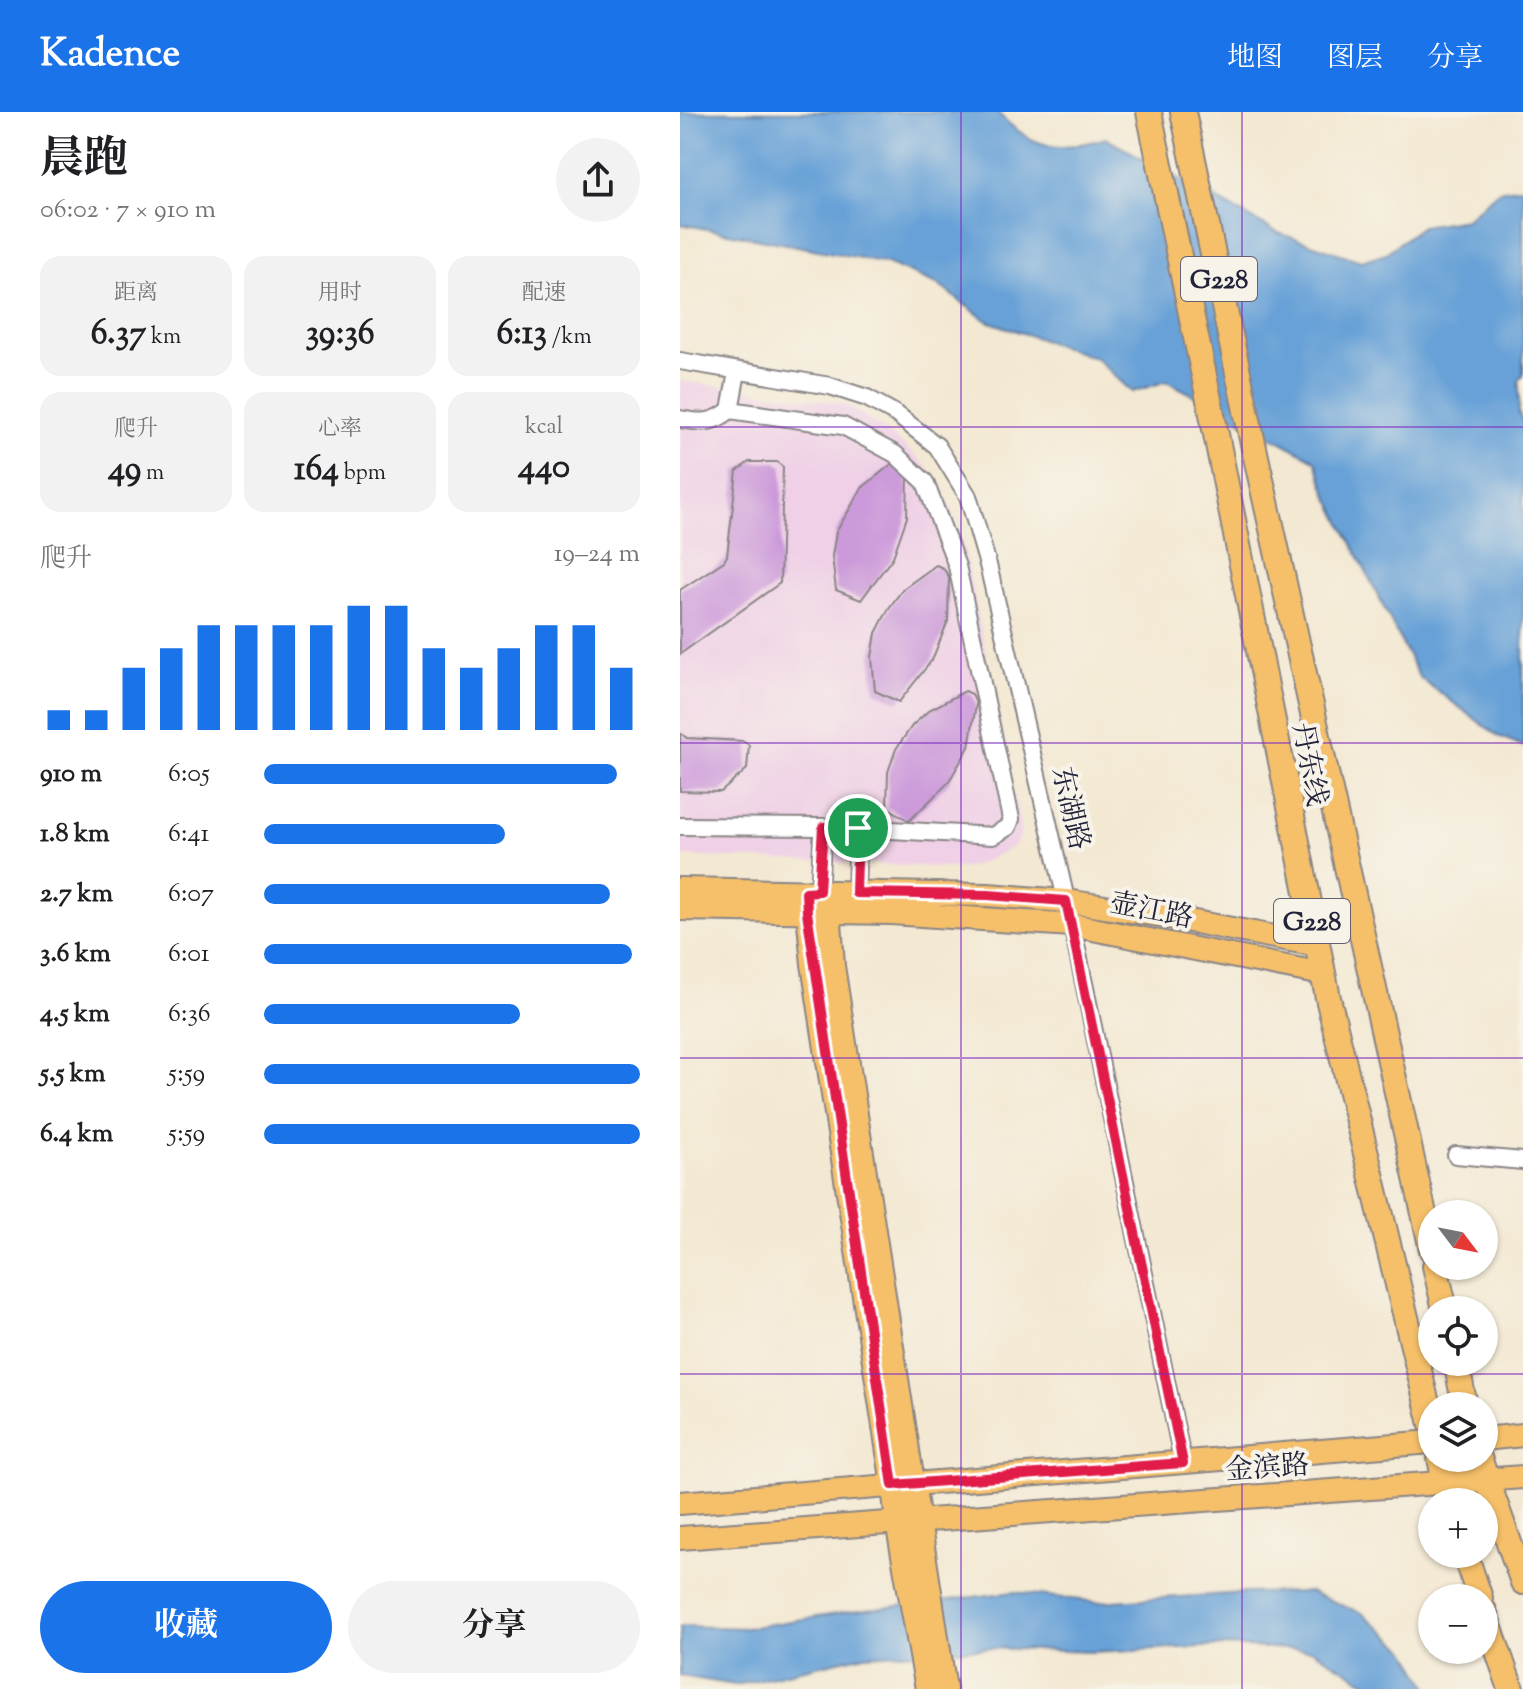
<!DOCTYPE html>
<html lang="zh">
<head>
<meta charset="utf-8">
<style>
  :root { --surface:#fff; --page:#f2f2f2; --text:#202124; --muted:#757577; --accent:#1a73e8 }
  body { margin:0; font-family:"Sorts Mill Goudy","Noto Serif SC",serif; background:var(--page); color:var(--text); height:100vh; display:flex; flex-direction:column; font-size:30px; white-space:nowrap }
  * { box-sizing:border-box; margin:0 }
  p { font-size:26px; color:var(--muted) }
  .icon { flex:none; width:44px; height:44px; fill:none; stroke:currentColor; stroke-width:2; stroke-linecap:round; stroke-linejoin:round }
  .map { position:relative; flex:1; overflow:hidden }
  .panel { display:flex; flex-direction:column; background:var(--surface); width:680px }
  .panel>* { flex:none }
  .needle { width:52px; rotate:122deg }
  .controls { position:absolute; left:738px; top:1088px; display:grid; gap:16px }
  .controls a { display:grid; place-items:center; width:80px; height:80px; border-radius:50%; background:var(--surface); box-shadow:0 2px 6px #0004; font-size:40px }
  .pin { position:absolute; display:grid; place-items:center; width:68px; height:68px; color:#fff; margin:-34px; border:4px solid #fff; border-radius:50%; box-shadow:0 2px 8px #0007 }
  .round { display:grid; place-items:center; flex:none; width:84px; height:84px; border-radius:42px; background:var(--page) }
  .overview { display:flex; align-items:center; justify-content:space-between; height:136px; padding:0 40px }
  h1 { font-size:44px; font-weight:700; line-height:60px }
  .metrics { display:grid; grid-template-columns:repeat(3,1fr); gap:12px; height:136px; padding:8px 40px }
  .metrics div { display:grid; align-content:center; border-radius:20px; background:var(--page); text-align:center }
  .metrics b { font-size:34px; font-weight:700 }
  .metrics small { font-size:22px; font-weight:400 }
  .metrics p { font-size:22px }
  .chart { height:224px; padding:16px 40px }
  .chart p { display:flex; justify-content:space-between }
  .chart svg { width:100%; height:144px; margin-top:8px; stroke:var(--accent); stroke-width:6 }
  .action { display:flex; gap:16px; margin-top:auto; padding:16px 40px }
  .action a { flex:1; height:92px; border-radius:48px; background:var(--accent); color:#fff; font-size:32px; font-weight:700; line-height:92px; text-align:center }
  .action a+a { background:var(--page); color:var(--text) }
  ul { padding:0 40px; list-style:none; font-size:26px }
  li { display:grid; grid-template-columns:128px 96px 1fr; align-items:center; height:60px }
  li i { height:20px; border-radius:10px; background:var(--accent) }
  header { display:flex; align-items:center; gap:48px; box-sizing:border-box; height:112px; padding:0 40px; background:var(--accent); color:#fff }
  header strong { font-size:38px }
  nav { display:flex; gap:44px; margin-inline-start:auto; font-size:28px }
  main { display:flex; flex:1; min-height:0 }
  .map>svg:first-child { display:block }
  .built { fill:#efd0e6 }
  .water { fill:#67a1d7; stroke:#446289; stroke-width:2 }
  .building { fill:#cc9ada }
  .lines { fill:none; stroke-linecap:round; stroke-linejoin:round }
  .minor-casing { stroke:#8a8586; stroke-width:20 }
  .major-casing { stroke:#8a8586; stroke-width:26 }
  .highway-casing { stroke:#8a8586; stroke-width:28 }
  .minor { stroke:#fff; stroke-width:16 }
  .major { stroke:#f6c06b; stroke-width:22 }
  .highway { stroke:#f6c06b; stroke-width:24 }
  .route-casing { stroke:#fff; stroke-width:16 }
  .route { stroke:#e11d48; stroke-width:10 }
  .grid { fill:none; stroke:#7b2cbf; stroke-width:2; stroke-opacity:0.55 }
  .labels { text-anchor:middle; stroke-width:8; stroke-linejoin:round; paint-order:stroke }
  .shield { fill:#f7f3e8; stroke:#62616f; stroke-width:2 }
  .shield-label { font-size:26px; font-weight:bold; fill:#22223b }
  .street-label { font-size:28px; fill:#22223b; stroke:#f7f3e8 }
</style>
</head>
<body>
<header>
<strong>Kadence</strong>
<nav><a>地图</a><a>图层</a><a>分享</a></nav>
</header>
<main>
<section class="panel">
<div class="overview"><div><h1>晨跑</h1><p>06:02 · 7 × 910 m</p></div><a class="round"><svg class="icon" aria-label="share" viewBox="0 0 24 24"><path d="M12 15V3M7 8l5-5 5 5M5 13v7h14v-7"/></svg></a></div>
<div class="metrics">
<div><p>距离</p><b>6.37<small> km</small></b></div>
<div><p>用时</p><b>39:36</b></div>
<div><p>配速</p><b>6:13<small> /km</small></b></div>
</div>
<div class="metrics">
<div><p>爬升</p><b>49<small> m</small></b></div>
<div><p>心率</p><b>164<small> bpm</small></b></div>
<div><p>kcal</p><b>440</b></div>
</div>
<div class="chart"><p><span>爬升</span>19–24 m</p>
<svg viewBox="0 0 160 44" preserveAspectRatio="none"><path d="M5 44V38M15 44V38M25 44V25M35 44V19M45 44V12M55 44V12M65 44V12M75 44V12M85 44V6M95 44V6M105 44V19M115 44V25M125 44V19M135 44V12M145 44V12M155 44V25"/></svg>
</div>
<ul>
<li><b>910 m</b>6:05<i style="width:94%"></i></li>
<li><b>1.8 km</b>6:41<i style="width:64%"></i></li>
<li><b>2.7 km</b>6:07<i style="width:92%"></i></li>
<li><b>3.6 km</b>6:01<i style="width:98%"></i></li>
<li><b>4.5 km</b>6:36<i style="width:68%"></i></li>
<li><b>5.5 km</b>5:59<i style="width:100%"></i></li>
<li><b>6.4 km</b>5:59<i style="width:100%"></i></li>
</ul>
<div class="action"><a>收藏</a><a>分享</a></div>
</section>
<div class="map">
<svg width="843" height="1577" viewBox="0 0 843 1577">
  <rect width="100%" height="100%" fill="#f7f3e8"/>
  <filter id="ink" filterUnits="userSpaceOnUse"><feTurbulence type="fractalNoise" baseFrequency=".0125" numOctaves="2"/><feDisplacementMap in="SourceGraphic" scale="16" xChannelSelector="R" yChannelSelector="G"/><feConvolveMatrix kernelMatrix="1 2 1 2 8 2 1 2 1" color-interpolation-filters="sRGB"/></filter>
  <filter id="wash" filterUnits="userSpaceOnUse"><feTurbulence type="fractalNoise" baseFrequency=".006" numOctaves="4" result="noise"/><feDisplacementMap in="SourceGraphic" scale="32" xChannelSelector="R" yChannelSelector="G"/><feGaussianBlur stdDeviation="1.8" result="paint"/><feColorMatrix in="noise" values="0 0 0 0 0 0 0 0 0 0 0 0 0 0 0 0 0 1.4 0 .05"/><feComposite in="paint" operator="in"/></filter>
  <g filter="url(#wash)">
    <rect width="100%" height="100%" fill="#f3e8d2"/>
    <!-- built -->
    <path class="built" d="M0,269L160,291L173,296L221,331L248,356L263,375L285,438L340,714V724L334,734L308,748L285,756L0,744Z"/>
    <!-- water -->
    <g class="water">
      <path d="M0,0H317C353,38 377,40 426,26L596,120L681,149L706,141L742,114L786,107L818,79L843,75V264L839,268V302L843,310V634L818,624L739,565L647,382L635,348L487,269L452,280L416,246L307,209L257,172L207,151L0,112Z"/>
      <path d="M334,1480L417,1490L564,1481L630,1480L682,1501L727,1539L750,1577H692L689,1572L632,1538L544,1534L410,1540L309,1536L185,1543L55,1573L0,1564V1514L66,1516L169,1500Z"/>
    </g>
    <g id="blocks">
      <!-- building -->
      <g class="building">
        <path d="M69,350H97L103,355L100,471L0,542V478L44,449L47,444L57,359Z"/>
        <path d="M214,350L228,362L227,405L213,445L181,488L156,478L152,444L156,420L182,376Z"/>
        <path d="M256,453L263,456L269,465L268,509L252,548L219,590L195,579L192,545L196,521L209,496L223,477Z"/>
        <path d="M285,579L292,582L296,592L289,635L268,671L229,709L207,695L208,660L216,637L232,614L249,598Z"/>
        <path d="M0,621L7,626L63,629L69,633L67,657L41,680L0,679Z"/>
      </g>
    </g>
  </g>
  <g filter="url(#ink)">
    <use href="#blocks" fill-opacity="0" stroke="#8a8586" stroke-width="2"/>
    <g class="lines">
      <defs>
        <g id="minor">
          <path d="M0,249L150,274L187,286L216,302L257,334L288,384L308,453L392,813L503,1351"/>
          <path d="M57,260L50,298L163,314L215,342L245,370L277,454L331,707L328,715L313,724L178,716"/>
          <path d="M0,307C21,311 33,312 50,298"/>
          <path d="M0,714L143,715"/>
          <path d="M139,779L143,715L178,716L176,781"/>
          <path d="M776,1043L843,1049"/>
        </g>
        <g id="major">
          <path d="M0,777L308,783L386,789L472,802L637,833"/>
          <path d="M126,780L133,852L213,1373L217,1410L247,1577"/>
          <path d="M148,780L153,854L265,1577"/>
          <path d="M0,797L211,801L392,813L643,862"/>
          <path d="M804,1327L843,1323"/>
          <path d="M0,1391L752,1330"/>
          <path d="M0,1426L843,1365"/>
        </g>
        <g id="highway">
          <path d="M469,0L532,302L648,886L752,1312"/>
          <path d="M503,0L572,327L752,1138"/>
          <path d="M755,1154L765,1198"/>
          <path d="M776,1250L785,1294"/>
          <path d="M760,1346L769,1390"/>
          <path d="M799,1346L843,1470"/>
          <path d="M785,1442L800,1486"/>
          <path d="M804,1499L831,1577"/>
        </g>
      </defs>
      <!-- minor casing -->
      <use href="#minor" class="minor-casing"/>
      <!-- major casing -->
      <use href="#major" class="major-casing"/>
      <!-- highway casing -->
      <use href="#highway" class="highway-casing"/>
      <!-- minor -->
      <use href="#minor" class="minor"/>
      <!-- major -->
      <use href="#major" class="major"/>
      <!-- highway -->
      <use href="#highway" class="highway"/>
    </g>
  </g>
  <g class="lines" filter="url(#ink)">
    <defs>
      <path id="route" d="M143,715L178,716L176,781L308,783L386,789L503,1351L213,1373L127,800L126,780L139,779Z"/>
    </defs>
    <!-- route casing -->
    <use href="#route" class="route-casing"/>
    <!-- route -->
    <use href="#route" class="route"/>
  </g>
  <!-- grid -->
  <path class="grid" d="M281,0V1577M562,0V1577M0,315H843M0,631H843M0,946H843M0,1262H843"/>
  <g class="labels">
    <!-- shield labels -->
    <g class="shield">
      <rect x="501" y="145" width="76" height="44" rx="6"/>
      <rect x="594" y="787" width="76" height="44" rx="6"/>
    </g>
    <g class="shield-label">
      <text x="539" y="176">G228</text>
      <text x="632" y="818">G228</text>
    </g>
    <!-- street labels -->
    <g class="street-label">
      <text transform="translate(631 652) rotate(79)" y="10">丹东线</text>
      <text transform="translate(392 696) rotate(77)" y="10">东湖路</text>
      <text transform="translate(472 797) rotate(11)" y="10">壶江路</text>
      <text transform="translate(587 1354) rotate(-4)" y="10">金滨路</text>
    </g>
  </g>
</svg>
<div class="controls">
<a><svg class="needle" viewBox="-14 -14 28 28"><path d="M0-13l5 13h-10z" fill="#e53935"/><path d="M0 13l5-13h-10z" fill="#757577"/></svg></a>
<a><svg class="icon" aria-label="locate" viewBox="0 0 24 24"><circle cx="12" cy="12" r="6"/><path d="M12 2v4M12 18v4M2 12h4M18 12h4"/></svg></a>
<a><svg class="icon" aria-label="layers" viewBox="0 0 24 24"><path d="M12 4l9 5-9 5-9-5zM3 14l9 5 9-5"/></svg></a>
<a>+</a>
<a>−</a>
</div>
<div class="pin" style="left:178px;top:716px;background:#1e9e55"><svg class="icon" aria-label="arrive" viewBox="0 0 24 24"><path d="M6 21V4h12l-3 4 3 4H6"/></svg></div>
</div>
</main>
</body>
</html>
